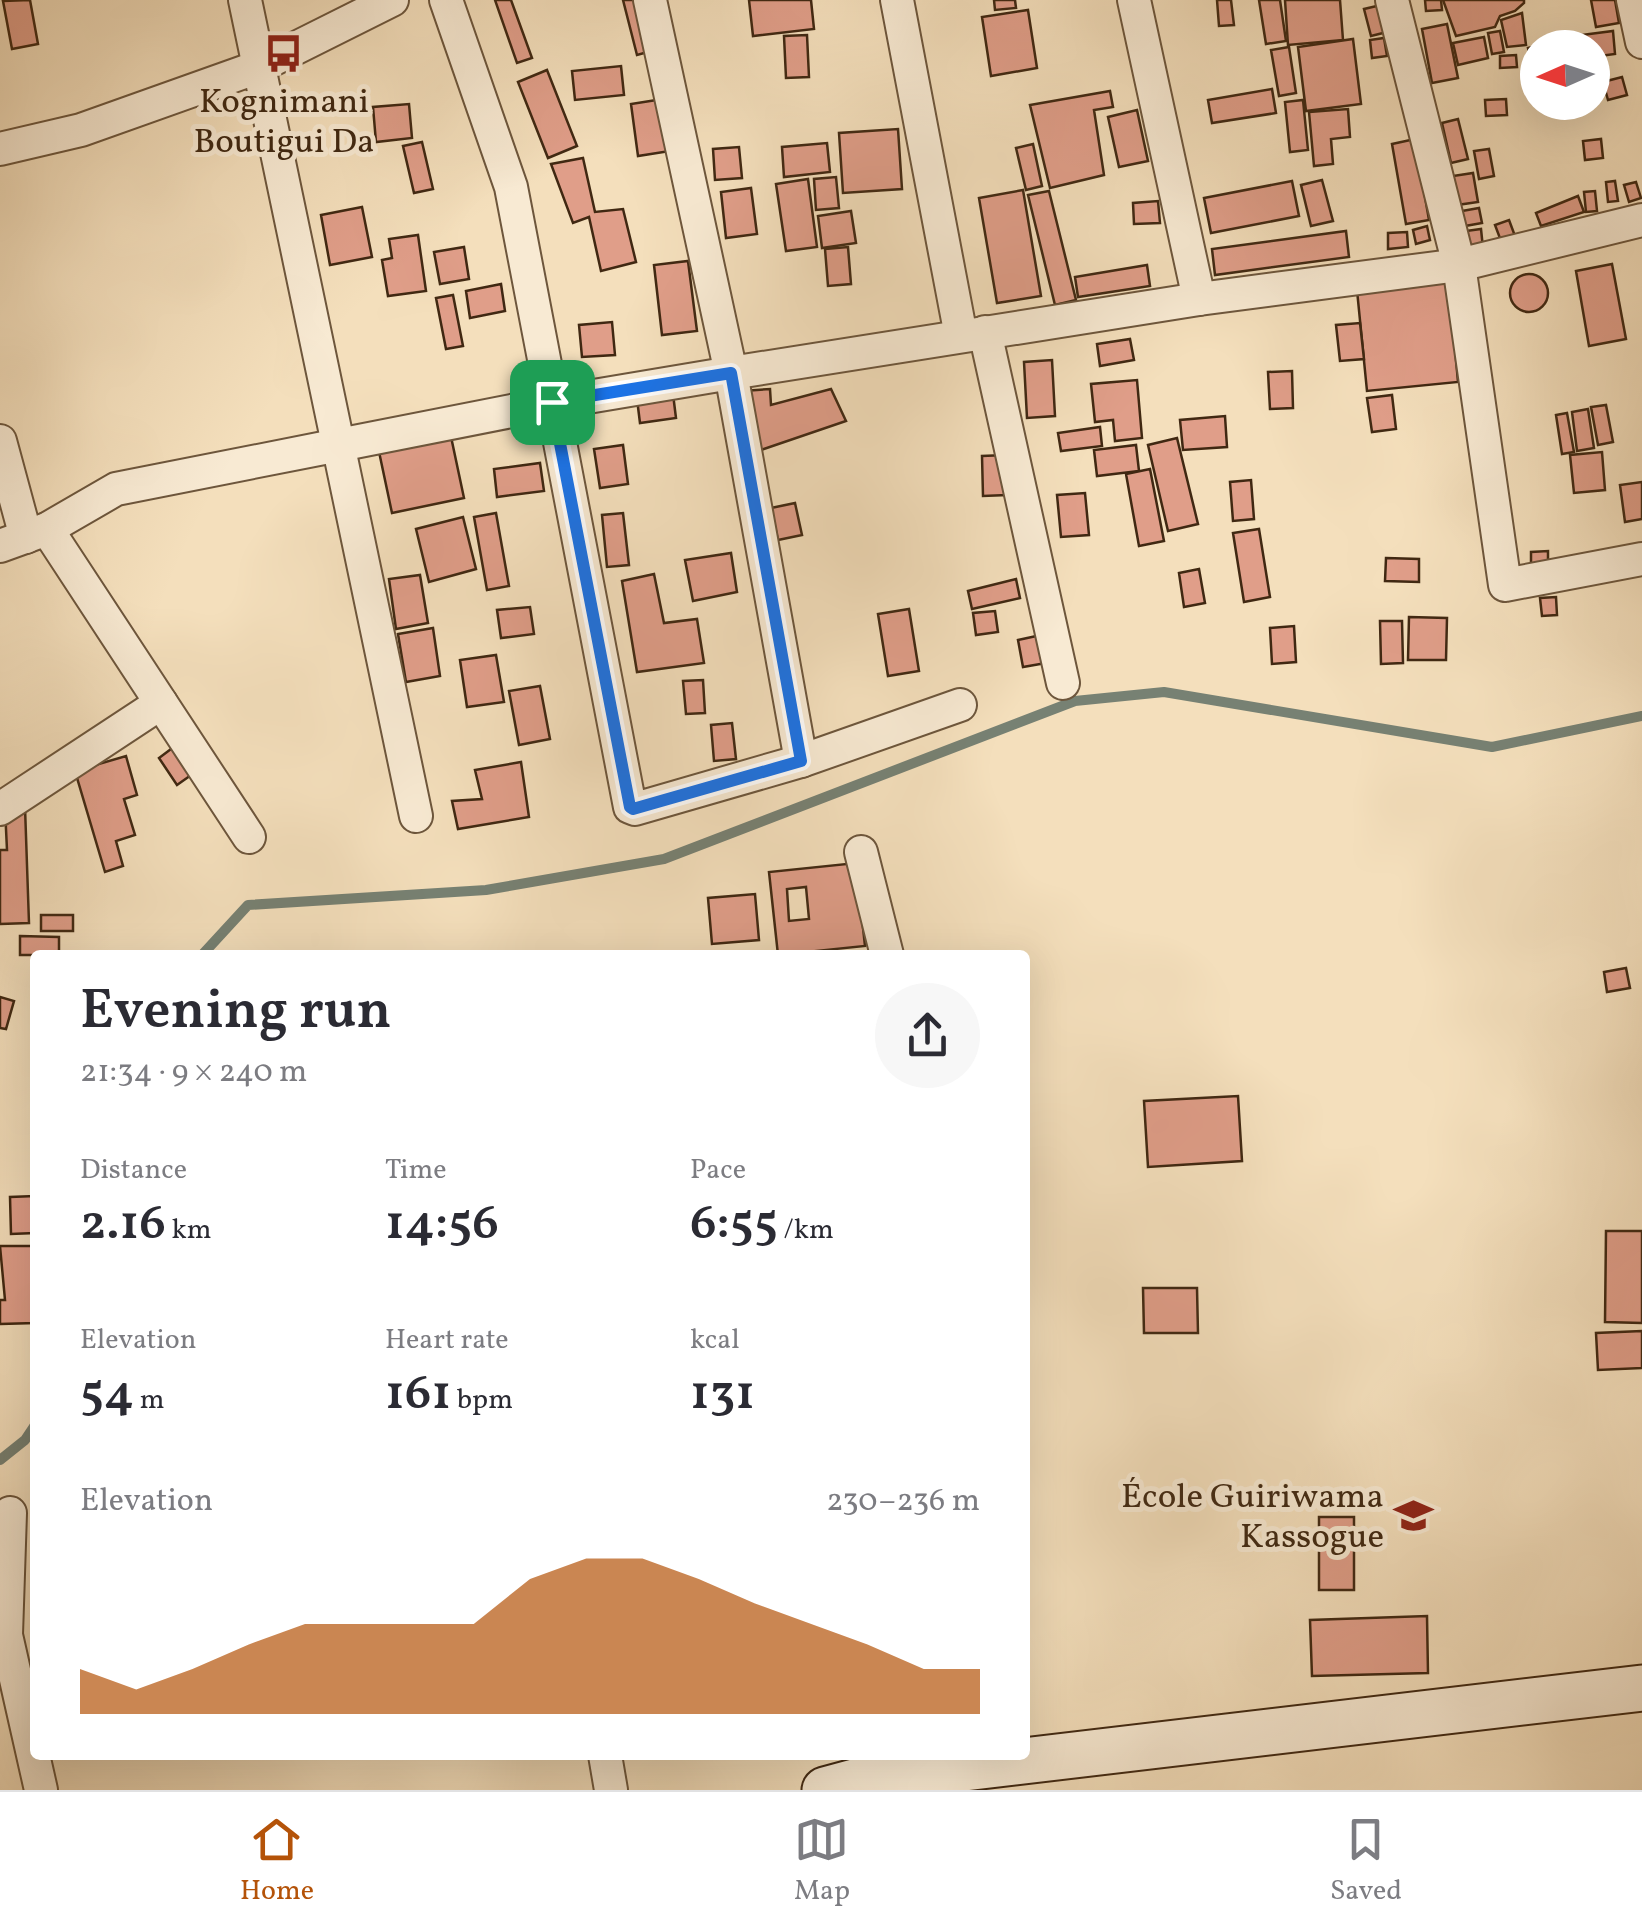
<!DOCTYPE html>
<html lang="en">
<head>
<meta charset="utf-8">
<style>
  :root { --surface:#fff; --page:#f7f7f7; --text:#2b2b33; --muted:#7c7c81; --line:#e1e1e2; --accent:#b45309 }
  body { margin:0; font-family:Vollkorn,serif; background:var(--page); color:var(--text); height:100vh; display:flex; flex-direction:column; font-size:38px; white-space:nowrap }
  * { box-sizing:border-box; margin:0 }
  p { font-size:32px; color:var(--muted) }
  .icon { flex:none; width:55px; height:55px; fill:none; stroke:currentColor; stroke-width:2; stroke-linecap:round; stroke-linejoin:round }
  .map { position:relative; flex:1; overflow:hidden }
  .details { position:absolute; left:30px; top:950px; width:1000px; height:810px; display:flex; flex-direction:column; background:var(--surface); border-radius:10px; box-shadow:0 10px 40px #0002 }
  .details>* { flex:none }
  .needle { width:65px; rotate:267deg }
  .fabs { position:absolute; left:1520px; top:30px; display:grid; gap:20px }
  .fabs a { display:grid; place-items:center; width:90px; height:90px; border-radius:50%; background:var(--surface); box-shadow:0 10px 40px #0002; font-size:50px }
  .pin { position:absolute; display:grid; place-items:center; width:85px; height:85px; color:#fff; margin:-42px; border-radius:20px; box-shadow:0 5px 15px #0006 }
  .round { display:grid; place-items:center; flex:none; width:105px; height:105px; border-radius:52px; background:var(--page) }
  .head { display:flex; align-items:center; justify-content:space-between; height:170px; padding:0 50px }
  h1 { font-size:55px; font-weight:600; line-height:75px }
  .stats { display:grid; grid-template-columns:repeat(3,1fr); gap:15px; height:170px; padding:10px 50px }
  .stats div { display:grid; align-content:center }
  .stats b { font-size:50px; font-weight:600 }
  .stats small { font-size:28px; font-weight:400 }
  .stats p { font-size:28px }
  .chart { height:280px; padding:20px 50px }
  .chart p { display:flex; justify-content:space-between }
  .chart svg { width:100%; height:180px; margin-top:10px; fill:var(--accent); opacity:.7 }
  .tab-bar { display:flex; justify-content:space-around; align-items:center; height:140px; border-top:2px solid var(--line); background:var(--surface); font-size:28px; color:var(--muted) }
  .tab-bar a { display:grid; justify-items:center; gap:5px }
  .tab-bar .selected { color:var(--accent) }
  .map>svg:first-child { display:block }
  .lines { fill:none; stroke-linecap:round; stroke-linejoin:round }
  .stream { stroke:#778173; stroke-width:10 }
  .building { fill:#e09e89; stroke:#402812; stroke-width:2.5; fill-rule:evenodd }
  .street-casing { stroke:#6d563c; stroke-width:36 }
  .secondary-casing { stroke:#402812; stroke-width:49 }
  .street { stroke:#f8ead3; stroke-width:32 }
  .secondary { stroke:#f8ead3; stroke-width:45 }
  .route-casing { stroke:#fff; stroke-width:20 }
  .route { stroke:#1a73e8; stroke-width:12 }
  .labels { text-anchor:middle; stroke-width:10; stroke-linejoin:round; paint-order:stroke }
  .poi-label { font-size:35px; fill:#402812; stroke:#f8ead3 }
</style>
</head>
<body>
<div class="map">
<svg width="1642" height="1790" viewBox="0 0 1642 1790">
  <rect width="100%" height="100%" fill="#f4dfbc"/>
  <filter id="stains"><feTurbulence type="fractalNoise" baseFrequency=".002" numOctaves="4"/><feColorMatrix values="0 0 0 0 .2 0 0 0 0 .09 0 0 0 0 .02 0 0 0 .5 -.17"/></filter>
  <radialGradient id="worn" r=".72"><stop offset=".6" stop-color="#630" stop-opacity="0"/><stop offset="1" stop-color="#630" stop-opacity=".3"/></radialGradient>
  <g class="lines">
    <!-- stream -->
    <g class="stream">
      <path d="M202,955L248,905L486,890L664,859L1075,701L1164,692L1492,747L1642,716"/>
      <path d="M0,1460L25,1440L35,1425"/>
    </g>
  </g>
  <!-- building -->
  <g class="building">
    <path d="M30,0L38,44L12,49L3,1Z"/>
    <path d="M495,0H511L532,58L517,63Z"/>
    <path d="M623,0H642L655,50L637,55Z"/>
    <path d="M749,0H811L814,29L753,36Z"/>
    <path d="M994,0H1015L1016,8L995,10Z"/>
    <path d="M1217,0H1231L1234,25L1219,26Z"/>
    <path d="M1259,0H1280L1286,41L1266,44Z"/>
    <path d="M1285,0H1340L1343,40L1288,45Z"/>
    <path d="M1425,0H1441L1442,10L1426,11Z"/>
    <path d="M1443,0H1524V3L1515,11L1500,16L1495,27L1456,36Z"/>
    <path d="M1591,0H1615L1619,23L1596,27Z"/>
    <path d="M1381,5L1387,32L1371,36L1364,9Z"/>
    <path d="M1028,10L1037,68L991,76L982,17Z"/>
    <path d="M1522,13L1526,45L1507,47L1501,20Z"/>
    <path d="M1447,24L1458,78L1432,83L1422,29Z"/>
    <path d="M1500,31L1504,52L1492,54L1488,33Z"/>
    <path d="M1613,31L1615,54L1592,57V48H1567L1566,37Z"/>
    <path d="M807,35L809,77L786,78L784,36Z"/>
    <path d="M1484,37L1488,58L1458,65L1453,43Z"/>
    <path d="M1384,38L1387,56L1372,58L1370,40Z"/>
    <path d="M1353,39L1361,104L1306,111L1298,47Z"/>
    <path d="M1546,44L1547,48H1538V68L1532,69L1528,48Z"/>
    <path d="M1289,47L1296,93L1279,96L1271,50Z"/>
    <path d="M1516,55L1517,67L1500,68V56Z"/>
    <path d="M621,66L624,95L575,100L572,71Z"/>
    <path d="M547,70L577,146L548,158L518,82Z"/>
    <path d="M1622,77L1627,95L1608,100L1603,82Z"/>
    <path d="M1272,89L1276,113L1212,123L1208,100Z"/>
    <path d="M1110,91L1113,107L1094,110L1104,175L1050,188L1030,105Z"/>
    <path d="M663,99L670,151L638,156L631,104Z"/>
    <path d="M1506,99L1507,115L1486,116L1485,100Z"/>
    <path d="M1303,100L1308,150L1290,152L1285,102Z"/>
    <path d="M409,104L412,138L376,142L373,107Z"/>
    <path d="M1348,109L1350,137L1331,139L1333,164L1314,166L1309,112Z"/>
    <path d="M1137,110L1148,161L1119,167L1108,117Z"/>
    <path d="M1458,119L1468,159L1451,163L1442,123Z"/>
    <path d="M898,129L902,189L843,193L839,133Z"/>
    <path d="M1415,139L1429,220L1406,224L1392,144Z"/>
    <path d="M1601,139L1603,158L1585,160L1583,141Z"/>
    <path d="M422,142L433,189L414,193L403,146Z"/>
    <path d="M827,143L830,172L784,177L782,147Z"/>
    <path d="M1033,144L1042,186L1026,190L1016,148Z"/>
    <path d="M739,147L742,178L715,180L713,149Z"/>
    <path d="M1489,149L1494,176L1479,179L1474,151Z"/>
    <path d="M583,158L595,212L623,209L636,262L601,271L589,217L573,223L551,164Z"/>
    <path d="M1473,173L1478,202L1457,205L1453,176Z"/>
    <path d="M836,177L839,208L816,210L814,179Z"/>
    <path d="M808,179L817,247L786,251L776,184Z"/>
    <path d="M1322,180L1333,221L1311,226L1301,185Z"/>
    <path d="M1292,181L1299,216L1211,233L1204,198Z"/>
    <path d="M1615,181L1618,201L1608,202L1606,182Z"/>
    <path d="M1636,182L1641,198L1629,202L1624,185Z"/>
    <path d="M751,188L757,234L726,238L721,192Z"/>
    <path d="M1023,190L1041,296L997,303L979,198Z"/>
    <path d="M1049,191L1076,300L1055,305L1028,195Z"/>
    <path d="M1595,191L1597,211L1586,212L1584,192Z"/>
    <path d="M1578,196L1584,212L1541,226L1536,213Z"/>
    <path d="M1158,201L1160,223L1134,224L1133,203Z"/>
    <path d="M362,207L372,257L330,265L321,215Z"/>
    <path d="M1479,208L1482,223L1465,226L1462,211Z"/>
    <path d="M851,211L856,243L822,248L818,216Z"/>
    <path d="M1509,220L1515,236L1501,241L1495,225Z"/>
    <path d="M1427,226L1430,240L1416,244L1413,230Z"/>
    <path d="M1481,229L1483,248L1469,249L1466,231Z"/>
    <path d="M1346,231L1349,257L1215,275L1212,249Z"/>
    <path d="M1407,232L1408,247L1388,249V233Z"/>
    <path d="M418,235L426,291L388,296L382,260L392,258L389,239Z"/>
    <path d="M464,247L469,279L440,284L434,252Z"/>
    <path d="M848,247L851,284L828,286L825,249Z"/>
    <path d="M688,261L697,331L662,335L654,265Z"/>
    <path d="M1612,264L1626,339L1589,346L1576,271Z"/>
    <path d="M1147,265L1150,286L1078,297L1075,277Z"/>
    <circle cx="1529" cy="293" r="19"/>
    <path d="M1449,281L1458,382L1367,391L1357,290Z"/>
    <path d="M501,284L505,311L470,318L466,291Z"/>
    <path d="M453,295L463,346L446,349L436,298Z"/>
    <path d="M612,322L615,355L582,357L579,325Z"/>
    <path d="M1360,323L1364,359L1340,361L1336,325Z"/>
    <path d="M1130,339L1134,360L1100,366L1097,344Z"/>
    <path d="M1052,360L1055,416L1027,418L1024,362Z"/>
    <path d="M1292,371L1293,408L1270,409L1268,372Z"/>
    <path d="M1137,380L1142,438L1115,441L1113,420L1095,422L1091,384Z"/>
    <path d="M770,389L771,405L831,389L846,421L761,450L743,391Z"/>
    <path d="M673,394L676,418L640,423L637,399Z"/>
    <path d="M1392,395L1396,429L1372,432L1367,398Z"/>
    <path d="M1606,405L1613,442L1598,445L1591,407Z"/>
    <path d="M1588,409L1594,448L1577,451L1572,412Z"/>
    <path d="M1567,413L1574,452L1562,454L1556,415Z"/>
    <path d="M1225,416L1227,447L1183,450L1180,420Z"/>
    <path d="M1100,427L1102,446L1061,451L1058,433Z"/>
    <path d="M450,432L464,498L392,513L378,447Z"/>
    <path d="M1177,438L1198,524L1168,531L1148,445Z"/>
    <path d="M623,445L628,484L600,488L594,449Z"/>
    <path d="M1136,445L1139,471L1097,476L1094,450Z"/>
    <path d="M1602,452L1605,490L1574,493L1570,455Z"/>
    <path d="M1006,455L1007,495L983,496L982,456Z"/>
    <path d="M540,463L544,491L497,497L494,469Z"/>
    <path d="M1150,469L1164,541L1139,546L1126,474Z"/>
    <path d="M1251,480L1254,519L1233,521L1230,482Z"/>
    <path d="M1642,482V519L1625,522L1620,485Z"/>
    <path d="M1085,493L1089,535L1061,537L1057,495Z"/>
    <path d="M795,503L802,535L778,540L771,508Z"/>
    <path d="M496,513L509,586L487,590L474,517Z"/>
    <path d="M623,513L629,565L607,567L602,515Z"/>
    <path d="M463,517L476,569L429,582L416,529Z"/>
    <path d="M1259,529L1270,597L1244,602L1233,533Z"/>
    <path d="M1548,551V566L1531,567V552Z"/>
    <path d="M731,553L737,592L693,601L685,560Z"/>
    <path d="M1386,558L1419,559V582L1385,581Z"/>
    <path d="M1199,569L1205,603L1184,607L1179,573Z"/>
    <path d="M654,574L664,623L697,619L704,663L637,672L622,581Z"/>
    <path d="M420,575L428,623L396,629L389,579Z"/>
    <path d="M1016,579L1020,598L972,609L968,591Z"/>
    <path d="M1556,597L1557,615L1542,616L1540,598Z"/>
    <path d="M530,607L534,634L501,638L497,610Z"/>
    <path d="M909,609L919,671L888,676L878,614Z"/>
    <path d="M995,611L998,632L976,635L973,613Z"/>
    <path d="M1409,617L1447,618L1446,660H1408Z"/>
    <path d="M1380,621H1402L1403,663L1381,664Z"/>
    <path d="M1294,626L1296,662L1272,664L1270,628Z"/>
    <path d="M433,628L440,676L406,682L398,634Z"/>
    <path d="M1041,635L1046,663L1023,667L1018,640Z"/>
    <path d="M496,655L504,702L467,707L460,660Z"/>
    <path d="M703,680L705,713L686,714L683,681Z"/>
    <path d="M540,686L550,739L519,745L509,691Z"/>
    <path d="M732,723L736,759L714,761L711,725Z"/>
    <path d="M175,746L194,773L177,785L159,758Z"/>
    <path d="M126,756L137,795L124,799L135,835L116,841L123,866L105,872L75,771Z"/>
    <path d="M521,762L529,817L458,829L452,801L482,799L475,770Z"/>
    <path d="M25,807L29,923L0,924V850H7L5,808Z"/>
    <path d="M856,863L865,946L778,955L769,872ZM806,887L809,919L789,921L787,889Z"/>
    <path d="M755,894L759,940L712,944L708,898Z"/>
    <rect x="41" y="915" width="32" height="16"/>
    <path d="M20,936L59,937V955H20Z"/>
    <path d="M1626,968L1630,988L1607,992L1604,972Z"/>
    <path d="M0,997L14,1001L6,1029L0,1028Z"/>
    <path d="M1238,1096L1242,1161L1148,1167L1144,1101Z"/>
    <path d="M35,1196V1233L11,1234L10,1197Z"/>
    <path d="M1606,1231H1642V1323L1605,1322Z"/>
    <path d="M0,1246H35V1323L0,1324V1300H5Z"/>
    <path d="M1143,1288H1197L1198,1333H1144Z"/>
    <path d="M1642,1331V1368L1598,1370L1596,1333Z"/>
    <rect x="1319" y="1517" width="35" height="73"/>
    <path d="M1427,1616L1428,1673L1312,1676L1310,1620Z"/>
  </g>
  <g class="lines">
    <defs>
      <g id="street">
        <path d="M245,0L416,816"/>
        <path d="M446,0L511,187L630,807L635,809L801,761L960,705"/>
        <path d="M650,0L731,373L801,761"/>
        <path d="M897,0L961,336"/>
        <path d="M1134,0L1199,299"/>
        <path d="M1392,0L1459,265L1505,585L1642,559"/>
        <path d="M1633,0L1642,42"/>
        <path d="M0,149L81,130L258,67L392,0"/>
        <path d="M985,332L1063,683"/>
        <path d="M0,441L26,537"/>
        <path d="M47,529L249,837"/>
        <path d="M0,546L47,529L116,489L339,445L552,403L731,373L1199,299L1459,265L1642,220"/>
        <path d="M0,809L161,703"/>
        <path d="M861,852L887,955"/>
        <path d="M10,1513L6,1635L41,1790"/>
        <path d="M605,1755L611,1790"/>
      </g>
      <path id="secondary" d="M825,1790L862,1780L1642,1688"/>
    </defs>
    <!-- street casing -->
    <use href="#street" class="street-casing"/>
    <!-- secondary casing -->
    <use href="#secondary" class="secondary-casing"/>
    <!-- street -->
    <use href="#street" class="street"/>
    <!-- secondary -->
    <use href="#secondary" class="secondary"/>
  </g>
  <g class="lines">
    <defs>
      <path id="route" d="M731,373L801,761L633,809L630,807L552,402Z"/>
    </defs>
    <!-- route casing -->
    <use href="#route" class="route-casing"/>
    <!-- route -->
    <use href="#route" class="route"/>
  </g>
  <!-- icons -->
  <defs>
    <symbol id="bus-bare" viewBox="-9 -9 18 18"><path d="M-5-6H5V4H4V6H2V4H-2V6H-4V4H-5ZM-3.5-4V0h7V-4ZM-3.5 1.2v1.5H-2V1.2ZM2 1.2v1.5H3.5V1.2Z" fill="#8f2418" stroke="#f8ead3" stroke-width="2.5" paint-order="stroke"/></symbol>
    <symbol id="school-bare" viewBox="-9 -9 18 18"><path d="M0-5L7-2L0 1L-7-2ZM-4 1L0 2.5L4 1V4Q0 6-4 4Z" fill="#8f2418" stroke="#f8ead3" stroke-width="2.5" paint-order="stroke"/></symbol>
  </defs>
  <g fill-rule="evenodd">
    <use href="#bus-bare" x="256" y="26" width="55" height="55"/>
    <use href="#school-bare" x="1386" y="1488" width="55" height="55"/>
  </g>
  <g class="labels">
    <!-- poi labels -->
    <g class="poi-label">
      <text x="284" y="112">Kognimani<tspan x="284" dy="40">Boutigui Da</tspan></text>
      <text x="1384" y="1507" text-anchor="end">École Guiriwama<tspan x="1384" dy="40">Kassogue</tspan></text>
    </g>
  </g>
  <rect width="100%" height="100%" filter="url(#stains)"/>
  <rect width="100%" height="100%" fill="url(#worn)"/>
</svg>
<div class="fabs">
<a><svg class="needle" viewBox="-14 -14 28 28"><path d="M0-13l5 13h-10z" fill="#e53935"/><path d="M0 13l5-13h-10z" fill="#7c7c81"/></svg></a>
</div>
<div class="pin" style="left:552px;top:402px;background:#1e9e55"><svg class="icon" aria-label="arrive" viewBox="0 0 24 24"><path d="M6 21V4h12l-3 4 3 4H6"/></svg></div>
<section class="details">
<div class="head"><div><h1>Evening run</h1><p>21:34 · 9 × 240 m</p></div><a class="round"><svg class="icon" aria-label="share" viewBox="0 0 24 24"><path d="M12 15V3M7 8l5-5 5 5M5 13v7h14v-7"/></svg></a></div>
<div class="stats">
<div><p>Distance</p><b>2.16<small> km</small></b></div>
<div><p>Time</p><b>14:56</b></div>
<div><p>Pace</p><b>6:55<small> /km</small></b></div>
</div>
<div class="stats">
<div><p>Elevation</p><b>54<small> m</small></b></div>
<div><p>Heart rate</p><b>161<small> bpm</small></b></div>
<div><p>kcal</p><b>131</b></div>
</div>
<div class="chart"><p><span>Elevation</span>230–236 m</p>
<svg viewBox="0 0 160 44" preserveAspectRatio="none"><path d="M0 44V33L10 38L20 33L30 27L40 22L50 22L60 22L70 22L80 11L90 6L100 6L110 11L120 17L130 22L140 27L150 33L160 33V44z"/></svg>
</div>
</section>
</div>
<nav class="tab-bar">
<a class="selected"><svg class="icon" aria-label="home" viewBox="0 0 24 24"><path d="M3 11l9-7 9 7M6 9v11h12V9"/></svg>Home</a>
<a><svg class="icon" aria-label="map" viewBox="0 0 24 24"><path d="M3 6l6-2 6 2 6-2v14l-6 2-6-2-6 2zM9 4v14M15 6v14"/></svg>Map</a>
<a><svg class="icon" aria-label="saved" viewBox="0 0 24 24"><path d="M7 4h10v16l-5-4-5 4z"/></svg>Saved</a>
</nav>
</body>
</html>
